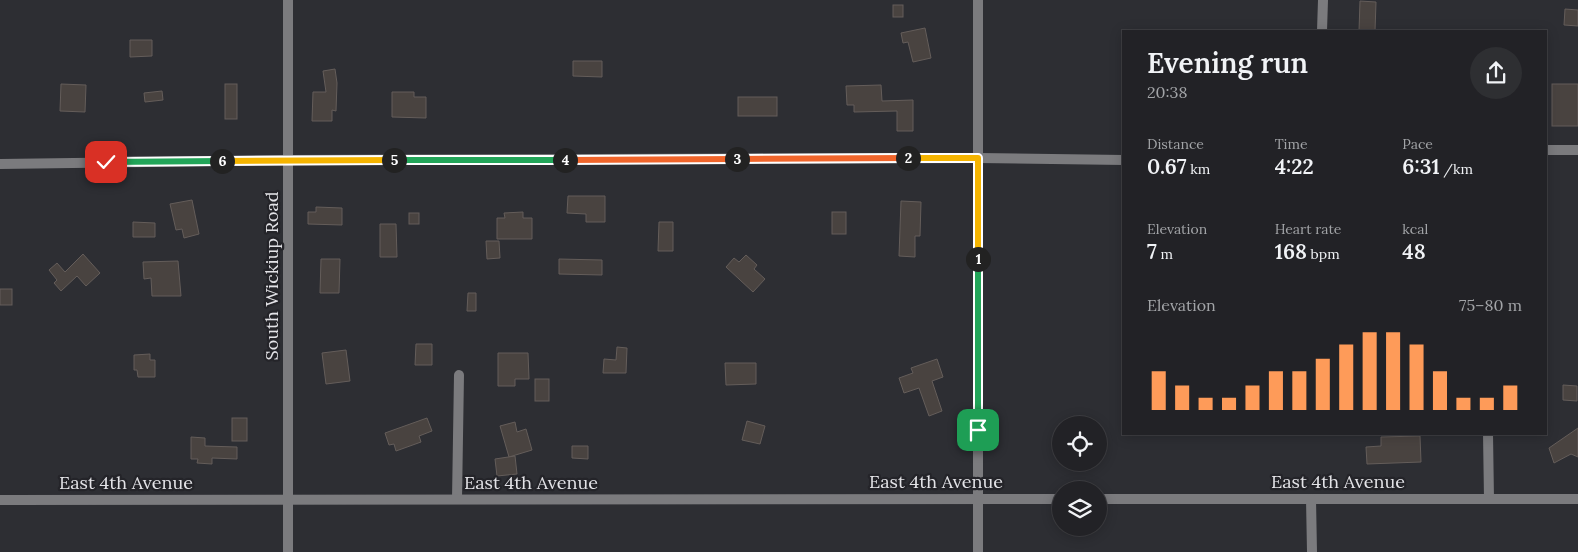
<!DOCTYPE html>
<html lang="en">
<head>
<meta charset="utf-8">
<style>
  :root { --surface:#222226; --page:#2e2f32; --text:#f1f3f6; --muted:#a2a4a7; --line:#3f3f43; --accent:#fe9b59 }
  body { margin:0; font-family:Lora,serif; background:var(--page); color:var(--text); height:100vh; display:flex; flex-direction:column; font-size:19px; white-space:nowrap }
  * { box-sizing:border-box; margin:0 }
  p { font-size:16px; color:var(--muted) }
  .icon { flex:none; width:28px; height:28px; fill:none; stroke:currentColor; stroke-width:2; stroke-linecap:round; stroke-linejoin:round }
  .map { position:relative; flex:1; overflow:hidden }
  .panel { position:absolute; left:1122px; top:30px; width:425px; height:405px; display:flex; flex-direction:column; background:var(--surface); border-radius:0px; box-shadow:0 2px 12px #0003,0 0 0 1px var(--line) }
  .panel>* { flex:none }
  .fabs { position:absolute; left:1052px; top:416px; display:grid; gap:10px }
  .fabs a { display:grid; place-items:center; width:55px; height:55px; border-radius:50%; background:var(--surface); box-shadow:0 2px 12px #0003,0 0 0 1px var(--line); font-size:25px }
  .pin { position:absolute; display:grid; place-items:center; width:42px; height:42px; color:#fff; margin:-21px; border-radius:10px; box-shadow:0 2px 8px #0006 }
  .km { position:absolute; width:25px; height:25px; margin:-12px; border-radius:50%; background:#222; color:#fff; font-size:14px; line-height:25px; text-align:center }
  .round { display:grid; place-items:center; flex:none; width:52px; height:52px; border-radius:26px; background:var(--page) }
  .head { display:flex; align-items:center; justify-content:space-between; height:85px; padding:0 25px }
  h1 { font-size:28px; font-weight:600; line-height:38px }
  .stats { display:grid; grid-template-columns:repeat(3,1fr); gap:8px; height:85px; padding:5px 25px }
  .stats div { display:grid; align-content:center }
  .stats b { font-size:21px; font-weight:600 }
  .stats small { font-size:14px; font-weight:400 }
  .stats p { font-size:14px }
  .chart { height:140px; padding:10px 25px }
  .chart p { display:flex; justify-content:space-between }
  .chart svg { width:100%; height:90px; margin-top:5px; stroke:var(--accent); stroke-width:6 }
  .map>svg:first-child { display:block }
  .building { fill:#494340; stroke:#645d5a }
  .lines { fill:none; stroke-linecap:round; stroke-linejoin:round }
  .street { stroke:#7b7b7e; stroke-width:10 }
  .split-1-casing { stroke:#fff; stroke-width:10 }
  .split-2-casing { stroke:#fff; stroke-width:10 }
  .split-3-casing { stroke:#fff; stroke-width:10 }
  .split-4-casing { stroke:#fff; stroke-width:10 }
  .split-5-casing { stroke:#fff; stroke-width:10 }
  .split-6-casing { stroke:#fff; stroke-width:10 }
  .split-7-casing { stroke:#fff; stroke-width:10 }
  .split-1 { stroke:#22a559; stroke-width:6 }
  .split-2 { stroke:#f5b400; stroke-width:6 }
  .split-3 { stroke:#f0652b; stroke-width:6 }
  .split-4 { stroke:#f0652b; stroke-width:6 }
  .split-5 { stroke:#22a559; stroke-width:6 }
  .split-6 { stroke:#f5b400; stroke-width:6 }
  .split-7 { stroke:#22a559; stroke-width:6 }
  .labels { text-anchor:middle; stroke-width:4.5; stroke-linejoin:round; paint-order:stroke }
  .street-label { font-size:18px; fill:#e3e3e7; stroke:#242429 }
</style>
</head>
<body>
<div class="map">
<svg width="1578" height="552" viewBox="0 0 1578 552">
  <rect width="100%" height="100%" fill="#2d2e33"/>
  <!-- building -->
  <g class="building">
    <path d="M1360,1L1376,2L1375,31H1359Z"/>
    <rect x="893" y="5" width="10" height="12"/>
    <path d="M1565,9L1578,10V26L1564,25Z"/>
    <path d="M925,28L931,58L913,62L908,42L903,43L901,33Z"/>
    <path d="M130,40H152V56L130,57Z"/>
    <path d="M573,61H602V77L573,76Z"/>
    <path d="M335,69L337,83L336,111L332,110V121H312L313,92H326L323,71Z"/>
    <path d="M61,84L86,85L85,112L60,111Z"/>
    <rect x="225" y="84" width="12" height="35"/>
    <rect x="1552" y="84" width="26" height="42"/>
    <path d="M881,85L882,101L913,100V131H897V111L854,112V105H847L846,86Z"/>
    <path d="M162,91L163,100L145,102L144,93Z"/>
    <path d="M392,92H414V97H426V118L392,117Z"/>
    <rect x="738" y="97" width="39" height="19"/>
    <path d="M568,196H605V222H586V214L567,213Z"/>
    <path d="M192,200L199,234L184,238L182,229L176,230L170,204Z"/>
    <path d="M901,201L921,202L920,236H915V257L899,256Z"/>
    <path d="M316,207L342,208V225L308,224V212H316Z"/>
    <path d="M523,212V218H532V239H497V218H505L504,213Z"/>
    <rect x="832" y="212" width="14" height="22"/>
    <rect x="409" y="213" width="10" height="11"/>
    <path d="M133,222L155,223V237H133Z"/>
    <path d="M659,222H673V251H658Z"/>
    <path d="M380,224H396L397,257H380Z"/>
    <path d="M486,241H499L500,258L487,259Z"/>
    <path d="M83,254L100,273L86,286L77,276L61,291L54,283L57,280L49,270L57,263L65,272Z"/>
    <path d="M746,255L757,265L754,269L765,279L753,292L726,267L734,258L739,262Z"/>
    <path d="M321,259H340L339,293H320Z"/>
    <path d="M559,259L602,260V275L559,274Z"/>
    <path d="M178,261L181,296H152L151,278L144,279L143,262Z"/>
    <rect x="0" y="289" width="12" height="16"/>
    <path d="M468,293H476V311H467Z"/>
    <path d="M416,344H432V365H415Z"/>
    <path d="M617,347L627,348L626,373H603L604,359L616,360Z"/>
    <path d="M346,350L350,381L326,384L322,353Z"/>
    <path d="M498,353H528L529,379H515V386H498Z"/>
    <path d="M150,354V360H155V377H138L137,370H134V355Z"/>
    <path d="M937,359L943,377L932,381L942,411L929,416L919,388L904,393L899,378L913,373L911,368Z"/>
    <path d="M725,363H756V384L726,385Z"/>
    <rect x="535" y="379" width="14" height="22"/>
    <path d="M1563,385L1577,386V401L1563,400Z"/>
    <rect x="232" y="418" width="15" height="23"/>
    <path d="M427,418L432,431L419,436L421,442L396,451L394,444L389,445L385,433Z"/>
    <path d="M747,421L765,426L760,444L742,440Z"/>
    <path d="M515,422L517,432L526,429L532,450L509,457L500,426Z"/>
    <path d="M1578,428V457L1571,454L1554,463L1549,448Z"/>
    <path d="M1420,436L1421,462L1367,464L1366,447L1381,446V437Z"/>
    <path d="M191,437L205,438V446L237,447V459L212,458V464L197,463L198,459H191Z"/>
    <path d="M572,446H588V459L572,458Z"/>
    <path d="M515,456L517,474L497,476L495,459Z"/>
  </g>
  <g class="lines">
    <!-- street -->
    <g class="street">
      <path d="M1322,31L1323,0"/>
      <path d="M1546,150H1578"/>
      <path d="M0,164L288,160L978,158L1124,160"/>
      <path d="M1488,434L1489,499"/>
      <path d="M457,499L459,375"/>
      <path d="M1099,499H1578"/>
      <path d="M1311,499L1312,552"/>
      <path d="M0,500L1061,499"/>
      <path d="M288,552V0"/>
      <path d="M978,552V0"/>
    </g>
  </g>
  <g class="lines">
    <defs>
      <path id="split-1" d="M978,259V430"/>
      <path id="split-2" d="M908,158H978V259"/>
      <path id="split-3" d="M737,159L908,158"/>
      <path id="split-4" d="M565,160L737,159"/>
      <path id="split-5" d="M394,160H565"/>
      <path id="split-6" d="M222,161L394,160"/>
      <path id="split-7" d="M106,162L222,161"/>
    </defs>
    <!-- split-1 casing -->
    <use href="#split-1" class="split-1-casing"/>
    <!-- split-2 casing -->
    <use href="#split-2" class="split-2-casing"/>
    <!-- split-3 casing -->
    <use href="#split-3" class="split-3-casing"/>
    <!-- split-4 casing -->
    <use href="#split-4" class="split-4-casing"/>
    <!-- split-5 casing -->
    <use href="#split-5" class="split-5-casing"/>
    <!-- split-6 casing -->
    <use href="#split-6" class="split-6-casing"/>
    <!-- split-7 casing -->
    <use href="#split-7" class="split-7-casing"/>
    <!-- split-1 -->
    <use href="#split-1" class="split-1"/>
    <!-- split-2 -->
    <use href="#split-2" class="split-2"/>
    <!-- split-3 -->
    <use href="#split-3" class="split-3"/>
    <!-- split-4 -->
    <use href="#split-4" class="split-4"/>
    <!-- split-5 -->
    <use href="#split-5" class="split-5"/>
    <!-- split-6 -->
    <use href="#split-6" class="split-6"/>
    <!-- split-7 -->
    <use href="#split-7" class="split-7"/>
  </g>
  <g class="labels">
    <!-- street labels -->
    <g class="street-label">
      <text transform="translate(272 276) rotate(-90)" y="6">South Wickiup Road</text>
      <text x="936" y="488">East 4th Avenue</text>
      <text x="1338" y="488">East 4th Avenue</text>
      <text x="126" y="489">East 4th Avenue</text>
      <text x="531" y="489">East 4th Avenue</text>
    </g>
  </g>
</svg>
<div class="fabs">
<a><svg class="icon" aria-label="locate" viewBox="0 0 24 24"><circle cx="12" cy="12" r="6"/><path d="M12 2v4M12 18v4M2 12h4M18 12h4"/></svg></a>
<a><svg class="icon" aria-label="layers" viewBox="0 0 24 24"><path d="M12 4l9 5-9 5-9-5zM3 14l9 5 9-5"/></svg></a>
</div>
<div class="pin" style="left:978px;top:430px;background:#1e9e55"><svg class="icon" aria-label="arrive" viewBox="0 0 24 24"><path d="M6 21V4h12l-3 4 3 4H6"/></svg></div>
<div class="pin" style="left:106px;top:162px;background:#d93025"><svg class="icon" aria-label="check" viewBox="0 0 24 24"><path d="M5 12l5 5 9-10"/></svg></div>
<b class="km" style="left:978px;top:259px">1</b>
<b class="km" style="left:908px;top:158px">2</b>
<b class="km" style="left:737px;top:159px">3</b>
<b class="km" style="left:565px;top:160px">4</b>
<b class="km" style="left:394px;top:160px">5</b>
<b class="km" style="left:222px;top:161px">6</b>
<section class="panel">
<div class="head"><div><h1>Evening run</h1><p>20:38</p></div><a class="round"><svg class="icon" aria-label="share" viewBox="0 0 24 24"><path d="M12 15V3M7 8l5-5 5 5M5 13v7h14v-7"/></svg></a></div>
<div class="stats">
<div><p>Distance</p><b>0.67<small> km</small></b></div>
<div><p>Time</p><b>4:22</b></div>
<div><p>Pace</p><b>6:31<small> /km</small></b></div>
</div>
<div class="stats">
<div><p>Elevation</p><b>7<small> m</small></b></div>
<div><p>Heart rate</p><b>168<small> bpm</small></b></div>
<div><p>kcal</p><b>48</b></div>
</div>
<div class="chart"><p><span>Elevation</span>75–80 m</p>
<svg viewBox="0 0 160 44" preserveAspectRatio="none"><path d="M5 44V25M15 44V32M25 44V38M35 44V38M45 44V32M55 44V25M65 44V25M75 44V19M85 44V12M95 44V6M105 44V6M115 44V12M125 44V25M135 44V38M145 44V38M155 44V32"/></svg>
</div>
</section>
</div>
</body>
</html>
